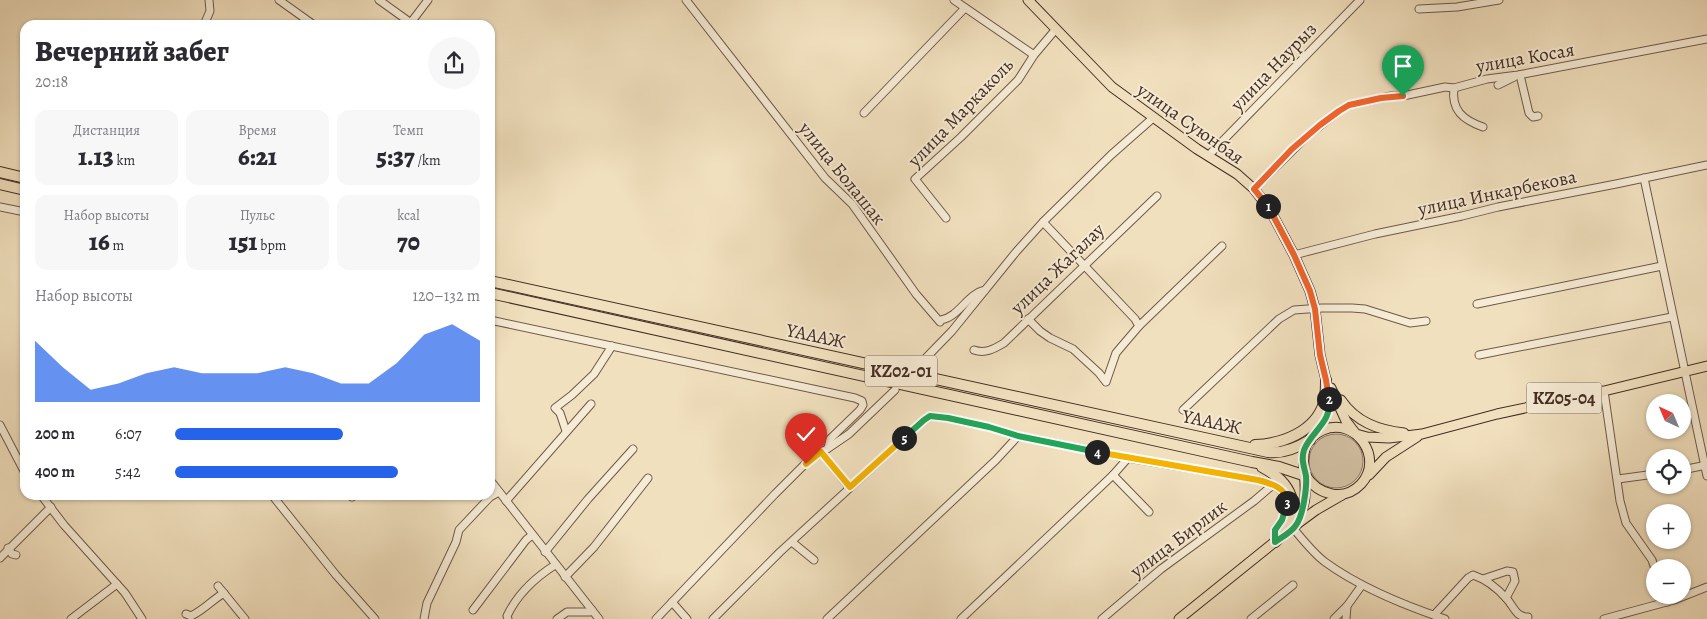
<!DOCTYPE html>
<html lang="ru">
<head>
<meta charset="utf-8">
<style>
  :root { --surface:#fff; --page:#f7f7f7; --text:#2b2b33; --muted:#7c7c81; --accent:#2563eb }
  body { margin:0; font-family:Alegreya,serif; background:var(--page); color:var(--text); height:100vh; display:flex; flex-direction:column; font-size:19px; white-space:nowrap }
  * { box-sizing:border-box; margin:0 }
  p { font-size:16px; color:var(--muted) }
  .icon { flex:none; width:28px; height:28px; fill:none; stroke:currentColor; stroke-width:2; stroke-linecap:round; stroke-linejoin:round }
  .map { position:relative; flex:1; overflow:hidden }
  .details { position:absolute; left:20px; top:20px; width:475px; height:480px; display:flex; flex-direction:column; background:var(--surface); border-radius:15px; box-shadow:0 1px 4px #0004 }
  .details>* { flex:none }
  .needle { width:32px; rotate:316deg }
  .buttons { position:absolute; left:1646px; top:394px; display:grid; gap:10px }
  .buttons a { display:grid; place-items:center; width:45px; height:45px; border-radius:50%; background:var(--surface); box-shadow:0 1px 4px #0004; font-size:25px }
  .pin { position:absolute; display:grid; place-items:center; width:42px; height:42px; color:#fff; margin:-51px -21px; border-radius:50% 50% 50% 0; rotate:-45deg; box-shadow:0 0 5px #0007 }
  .pin .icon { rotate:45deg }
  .km { position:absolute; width:25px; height:25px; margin:-12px; border-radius:50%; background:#222; color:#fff; font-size:14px; line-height:25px; text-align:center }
  .round { display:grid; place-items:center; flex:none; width:52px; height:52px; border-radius:26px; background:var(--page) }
  .summary { display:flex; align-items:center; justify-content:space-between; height:85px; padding:0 15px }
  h1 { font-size:28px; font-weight:800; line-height:38px }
  .metrics { display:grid; grid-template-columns:repeat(3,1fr); gap:8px; height:85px; padding:5px 15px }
  .metrics div { display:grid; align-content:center; border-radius:12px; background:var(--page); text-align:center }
  .metrics b { font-size:25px; font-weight:800 }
  .metrics small { font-size:14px; font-weight:400 }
  .metrics p { font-size:14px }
  .chart { height:140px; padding:10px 15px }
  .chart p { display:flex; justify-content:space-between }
  .chart svg { width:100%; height:90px; margin-top:5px; fill:var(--accent); opacity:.7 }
  ul { padding:0 15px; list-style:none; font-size:16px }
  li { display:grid; grid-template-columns:80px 60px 1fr; align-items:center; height:38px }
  li i { height:12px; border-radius:6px; background:var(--accent) }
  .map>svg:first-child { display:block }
  .green { fill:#d3c1a4; stroke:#8b7664 }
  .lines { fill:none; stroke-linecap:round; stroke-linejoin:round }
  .minor-casing { stroke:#6e594a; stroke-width:9 }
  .major-casing { stroke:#432c23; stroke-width:11 }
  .highway-casing { stroke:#432c23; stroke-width:12 }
  .minor { stroke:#f6ebd5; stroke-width:7 }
  .major { stroke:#f1e0be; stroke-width:9 }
  .highway { stroke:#f1e0be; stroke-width:10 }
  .split-1-casing { stroke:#fff; stroke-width:10 }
  .split-2-casing { stroke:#fff; stroke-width:10 }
  .split-3-casing { stroke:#fff; stroke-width:10 }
  .split-4-casing { stroke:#fff; stroke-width:10 }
  .split-5-casing { stroke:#fff; stroke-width:10 }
  .split-6-casing { stroke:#fff; stroke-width:10 }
  .split-1 { stroke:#f0652b; stroke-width:6 }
  .split-2 { stroke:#f0652b; stroke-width:6 }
  .split-3 { stroke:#22a559; stroke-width:6 }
  .split-4 { stroke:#f5b400; stroke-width:6 }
  .split-5 { stroke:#22a559; stroke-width:6 }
  .split-6 { stroke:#f5b400; stroke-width:6 }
  .labels { text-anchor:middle; stroke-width:4; stroke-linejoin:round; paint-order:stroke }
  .shield { fill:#f6ebd5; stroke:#796558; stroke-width:1 }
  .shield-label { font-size:18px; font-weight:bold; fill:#432c23 }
  .street-label { font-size:19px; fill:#432c23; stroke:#f6ebd5 }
</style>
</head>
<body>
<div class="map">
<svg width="1707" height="619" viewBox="0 0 1707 619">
  <rect width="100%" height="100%" fill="#f1e0be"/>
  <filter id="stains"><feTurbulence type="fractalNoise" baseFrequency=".004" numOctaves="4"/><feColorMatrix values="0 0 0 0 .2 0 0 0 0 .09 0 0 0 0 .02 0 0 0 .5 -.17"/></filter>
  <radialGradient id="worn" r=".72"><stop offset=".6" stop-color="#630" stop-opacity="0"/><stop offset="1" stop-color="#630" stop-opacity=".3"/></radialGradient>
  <!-- green -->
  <circle class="green" cx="1336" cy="461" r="27"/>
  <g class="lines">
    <defs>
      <g id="minor">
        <path d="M279,0L314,25"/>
        <path d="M379,0L411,23"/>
        <path d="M686,0L825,178L852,204L916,294L940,322L941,320C959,317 967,294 985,290"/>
        <path d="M954,0L1034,55"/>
        <path d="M1419,9L1457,7L1499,0"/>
        <path d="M204,25L210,11L209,0"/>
        <path d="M409,25L428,0"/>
        <path d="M1520,75L1529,113L1533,117L1538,116"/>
        <path d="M1498,85L1514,77"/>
        <path d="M1454,88C1451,110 1463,120 1483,127"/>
        <path d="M864,113L965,8"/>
        <path d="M1209,155L1360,0"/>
        <path d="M1644,178L1707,476"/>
        <path d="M1254,189L1306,137L1339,111L1349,105L1391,96H1403L1445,87L1454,88L1487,79L1518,75L1707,39"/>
        <path d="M0,207L25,212"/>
        <path d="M946,218L915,179L961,137L1018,80L1034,55L1056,29"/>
        <path d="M1043,222L1135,319L1139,326"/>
        <path d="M1294,255L1375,234L1462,216L1498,207L1616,184L1707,165"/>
        <path d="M1477,304L1662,266"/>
        <path d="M1028,319L1040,331L1050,338L1073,349L1099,373L1106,382L1116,353L1139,326L1222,246"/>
        <path d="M490,320L855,398L862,401L863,405L860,410L830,439L828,448"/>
        <path d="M974,350C985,354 994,349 1004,343L1157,196"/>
        <path d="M1479,355L1672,317"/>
        <path d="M918,366L952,331L1016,252L1043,222L1111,155L1153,118"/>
        <path d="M1604,391L1620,501L1626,523L1652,560L1655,569"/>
        <path d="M1183,410L1279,319L1294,310L1322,308H1352L1365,309L1410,323L1426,321"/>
        <path d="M0,425L25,473"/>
        <path d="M566,431L560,413L555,408L572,395L594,374L612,346"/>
        <path d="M821,452L849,487"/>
        <path d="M1682,470L1707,465"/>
        <path d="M1113,475L1149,512"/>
        <path d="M1618,479L1655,474"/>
        <path d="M490,480L599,619"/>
        <path d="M41,495L64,525L125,593L142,619"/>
        <path d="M272,495L336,575L375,619"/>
        <path d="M352,497L354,495"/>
        <path d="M506,501L591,404"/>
        <path d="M1293,528C1303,540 1313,553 1325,562C1358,586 1406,606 1445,619"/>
        <path d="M792,542L814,560"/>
        <path d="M8,548L12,554L16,555"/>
        <path d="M545,552L588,499L633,449"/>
        <path d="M0,558L51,507"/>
        <path d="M565,577L594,547L648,478"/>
        <path d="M1483,579L1507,571L1513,572L1515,581L1506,598"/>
        <path d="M218,586L245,619"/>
        <path d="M1664,595L1667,602"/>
        <path d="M672,602L687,619"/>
        <path d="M473,610L526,540L532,535"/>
        <path d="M186,614L191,616C204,610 212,600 224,593"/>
        <path d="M1434,615L1468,578L1473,575C1485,579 1497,588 1506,598C1514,606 1515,617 1528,617"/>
        <path d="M71,619L117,584"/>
        <path d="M424,619L427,603L456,542L459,530L490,497L499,492"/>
        <path d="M508,619L507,616C517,595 536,577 555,565"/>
        <path d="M557,619L567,612H590L592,610"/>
        <path d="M656,619L775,494L805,464L849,434L895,390"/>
        <path d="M713,619L780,552L924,420L931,416L948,418L989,427L1018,436L1128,458L1259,480C1280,486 1295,495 1282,520C1280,523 1277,526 1275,530C1274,533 1275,538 1275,542"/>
        <path d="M827,619L996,460L1018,436"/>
        <path d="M961,619L1113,475L1128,458"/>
        <path d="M1102,619L1161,569L1254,501L1274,484"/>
        <path d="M1251,619L1293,585"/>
        <path d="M1334,619L1347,606"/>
        <path d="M1346,619L1347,606L1362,585"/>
        <path d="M1604,619L1674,600L1707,587"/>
      </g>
      <g id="major">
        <path d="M1028,0L1112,87L1197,149L1237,174L1254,189L1269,208L1294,255L1310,291L1315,309L1320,355L1326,380L1330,403L1324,421L1315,435"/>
        <path d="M1331,388L1346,421L1356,434L1367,437L1389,438L1422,434L1497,414L1604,391L1707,366"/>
        <path d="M1341,400C1356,422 1378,430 1404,433"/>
        <path d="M1369,475L1386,457L1417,437"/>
        <path d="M1297,524C1300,515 1305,505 1305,495C1307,471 1293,443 1323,430C1355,416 1385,458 1361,484C1344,502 1318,495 1306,476"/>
        <path d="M1179,619L1297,524L1316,510L1342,495"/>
      </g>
      <g id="highway">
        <path d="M0,172L25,178"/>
        <path d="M0,184L25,190"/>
        <path d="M490,281L1268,452C1283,454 1297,448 1310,440"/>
        <path d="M490,293L1252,462L1279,467L1306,476"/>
        <path d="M1255,445C1282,444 1315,432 1324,403C1326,396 1326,387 1326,380"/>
        <path d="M1262,467C1295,484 1305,515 1275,542"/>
      </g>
    </defs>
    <!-- minor casing -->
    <use href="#minor" class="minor-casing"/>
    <!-- major casing -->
    <use href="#major" class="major-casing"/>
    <!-- highway casing -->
    <use href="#highway" class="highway-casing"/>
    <!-- minor -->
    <use href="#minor" class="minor"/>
    <!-- major -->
    <use href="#major" class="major"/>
    <!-- highway -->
    <use href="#highway" class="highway"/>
  </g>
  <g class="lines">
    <defs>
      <path id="split-1" d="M1268,206L1254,189L1292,149L1320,125L1339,111L1349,105L1381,98L1403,96"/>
      <path id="split-2" d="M1268,206L1294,255L1310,291L1315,309L1320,355L1326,380L1329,399"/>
      <path id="split-3" d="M1287,503L1282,520L1275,530V542C1282,537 1292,532 1296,525C1303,516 1307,488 1306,476C1304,466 1301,460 1304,450C1311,432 1333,421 1329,399"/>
      <path id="split-4" d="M1097,452L1258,480C1270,483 1288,488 1287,503"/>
      <path id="split-5" d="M904,438L924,420L930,416L948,418L989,427L1018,436L1097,452"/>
      <path id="split-6" d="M806,464L821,452L850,487L904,438"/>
    </defs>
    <!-- split-1 casing -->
    <use href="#split-1" class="split-1-casing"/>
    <!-- split-2 casing -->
    <use href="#split-2" class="split-2-casing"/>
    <!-- split-3 casing -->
    <use href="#split-3" class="split-3-casing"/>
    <!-- split-4 casing -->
    <use href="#split-4" class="split-4-casing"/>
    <!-- split-5 casing -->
    <use href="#split-5" class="split-5-casing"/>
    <!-- split-6 casing -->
    <use href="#split-6" class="split-6-casing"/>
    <!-- split-1 -->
    <use href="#split-1" class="split-1"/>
    <!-- split-2 -->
    <use href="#split-2" class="split-2"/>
    <!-- split-3 -->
    <use href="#split-3" class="split-3"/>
    <!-- split-4 -->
    <use href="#split-4" class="split-4"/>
    <!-- split-5 -->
    <use href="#split-5" class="split-5"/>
    <!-- split-6 -->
    <use href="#split-6" class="split-6"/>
  </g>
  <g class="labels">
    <!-- shield labels -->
    <g class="shield">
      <rect x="865" y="355.5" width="72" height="31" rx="4"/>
      <rect x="1526.5" y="382.5" width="75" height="31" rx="4"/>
    </g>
    <g class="shield-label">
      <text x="901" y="377">KZ02-01</text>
      <text x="1564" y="404">KZ05-04</text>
    </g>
    <!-- street labels -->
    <g class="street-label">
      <text transform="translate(1525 57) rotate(-10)" y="7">улица Косая</text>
      <text transform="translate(1273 66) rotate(-46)" y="7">улица Наурыз</text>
      <text transform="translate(960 112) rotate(-46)" y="7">улица Маркаколь</text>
      <text transform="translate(1191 123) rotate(35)" y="7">улица Суюнбая</text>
      <text transform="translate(843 173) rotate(51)" y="7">улица Болашак</text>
      <text transform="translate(1497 192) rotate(-12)" y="7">улица Инкарбекова</text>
      <text transform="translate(1057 268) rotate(-44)" y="7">улица Жагалау</text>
      <text transform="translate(816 335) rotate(12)" y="7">ҮАААЖ</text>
      <text transform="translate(1212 421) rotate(12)" y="7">ҮАААЖ</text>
      <text transform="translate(1178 538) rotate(-37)" y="7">улица Бирлик</text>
    </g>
  </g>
  <rect width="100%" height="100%" filter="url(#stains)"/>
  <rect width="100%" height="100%" fill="url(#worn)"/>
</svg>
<div class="buttons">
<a><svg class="needle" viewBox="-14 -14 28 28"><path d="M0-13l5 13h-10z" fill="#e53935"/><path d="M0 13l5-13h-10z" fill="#7c7c81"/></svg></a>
<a><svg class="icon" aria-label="locate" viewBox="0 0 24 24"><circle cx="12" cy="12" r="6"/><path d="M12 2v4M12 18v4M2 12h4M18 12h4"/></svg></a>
<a>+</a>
<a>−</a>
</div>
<div class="pin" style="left:1403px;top:96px;background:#1e9e55"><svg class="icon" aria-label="arrive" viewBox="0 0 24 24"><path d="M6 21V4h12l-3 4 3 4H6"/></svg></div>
<div class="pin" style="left:806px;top:464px;background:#d93025"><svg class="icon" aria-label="check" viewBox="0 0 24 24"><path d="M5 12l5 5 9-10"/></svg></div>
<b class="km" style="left:1268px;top:206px">1</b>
<b class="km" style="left:1329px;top:399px">2</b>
<b class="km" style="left:1287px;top:503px">3</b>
<b class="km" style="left:1097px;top:452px">4</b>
<b class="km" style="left:904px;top:438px">5</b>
<section class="details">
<div class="summary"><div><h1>Вечерний забег</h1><p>20:18</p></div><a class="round"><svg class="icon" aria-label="share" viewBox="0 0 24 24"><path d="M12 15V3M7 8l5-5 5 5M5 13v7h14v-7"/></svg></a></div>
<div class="metrics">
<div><p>Дистанция</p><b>1.13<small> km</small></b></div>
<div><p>Время</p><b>6:21</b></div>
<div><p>Темп</p><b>5:37<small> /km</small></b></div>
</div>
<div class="metrics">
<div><p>Набор высоты</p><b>16<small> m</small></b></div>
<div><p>Пульс</p><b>151<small> bpm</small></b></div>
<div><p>kcal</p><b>70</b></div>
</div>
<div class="chart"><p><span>Набор высоты</span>120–132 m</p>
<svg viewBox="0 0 160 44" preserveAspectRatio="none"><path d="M0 44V14L10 27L20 38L30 35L40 30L50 27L60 30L70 30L80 30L90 27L100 30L110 35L120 35L130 25L140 11L150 6L160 14V44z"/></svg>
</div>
<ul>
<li><b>200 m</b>6:07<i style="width:55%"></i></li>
<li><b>400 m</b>5:42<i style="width:73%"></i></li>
</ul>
</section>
</div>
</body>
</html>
